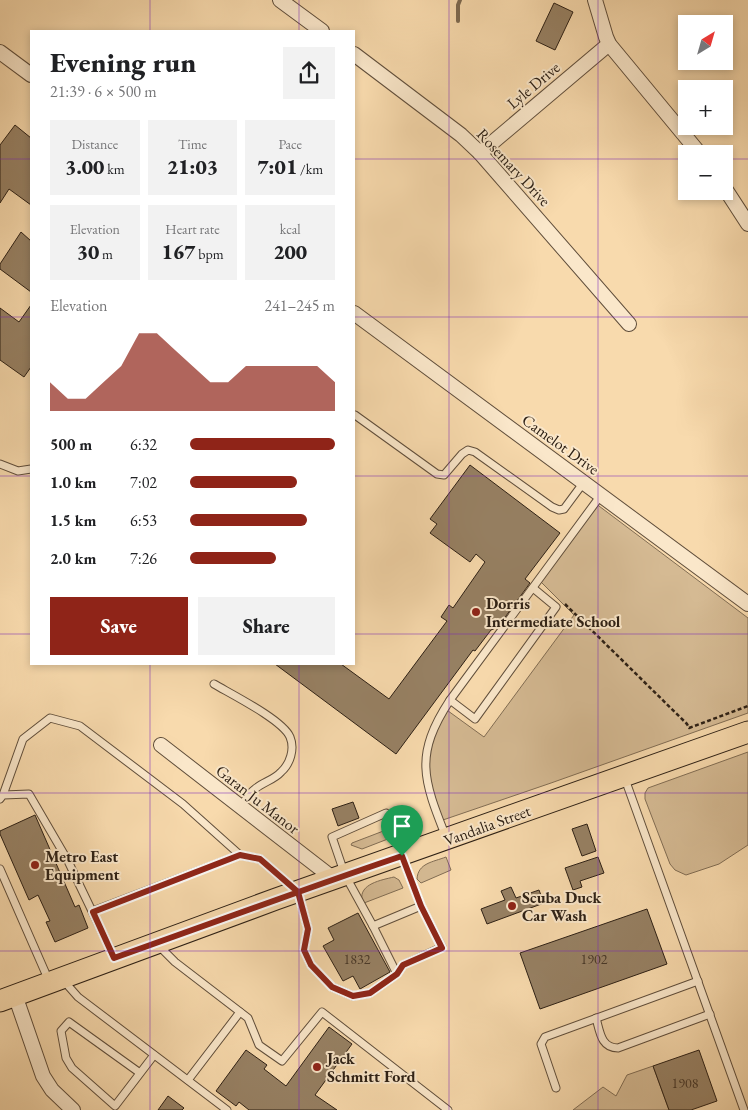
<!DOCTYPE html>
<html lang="en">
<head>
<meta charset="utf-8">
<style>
  :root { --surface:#fff; --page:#f2f2f2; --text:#202124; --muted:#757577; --accent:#8f2418 }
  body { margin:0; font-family:"EB Garamond",serif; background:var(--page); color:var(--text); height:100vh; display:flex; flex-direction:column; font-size:19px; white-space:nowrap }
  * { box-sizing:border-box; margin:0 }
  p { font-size:16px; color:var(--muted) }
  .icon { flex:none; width:28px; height:28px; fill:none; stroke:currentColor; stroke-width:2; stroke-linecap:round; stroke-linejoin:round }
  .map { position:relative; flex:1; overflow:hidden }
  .panel { position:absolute; left:30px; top:30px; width:325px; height:635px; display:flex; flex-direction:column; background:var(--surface); border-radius:0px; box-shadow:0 2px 8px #0003 }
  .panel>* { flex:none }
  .needle { width:32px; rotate:37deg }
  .fabs { position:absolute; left:678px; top:15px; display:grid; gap:10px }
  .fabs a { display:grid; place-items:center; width:55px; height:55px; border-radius:0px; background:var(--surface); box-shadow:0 2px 8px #0003; font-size:25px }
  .pin { position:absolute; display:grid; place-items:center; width:42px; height:42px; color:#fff; margin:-51px -21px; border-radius:50% 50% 50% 0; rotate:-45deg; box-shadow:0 0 5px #0007 }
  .pin .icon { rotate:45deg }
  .round { display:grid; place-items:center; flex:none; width:52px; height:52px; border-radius:0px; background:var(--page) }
  .headline { display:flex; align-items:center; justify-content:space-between; height:85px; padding:0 20px }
  h1 { font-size:28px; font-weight:800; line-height:38px }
  .metrics { display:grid; grid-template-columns:repeat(3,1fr); gap:8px; height:85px; padding:5px 20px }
  .metrics div { display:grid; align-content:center; border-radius:0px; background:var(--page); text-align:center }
  .metrics b { font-size:21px; font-weight:800 }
  .metrics small { font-size:14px; font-weight:400 }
  .metrics p { font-size:14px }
  .chart { height:140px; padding:10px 20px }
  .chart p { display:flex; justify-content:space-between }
  .chart svg { width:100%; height:90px; margin-top:5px; fill:var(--accent); opacity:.7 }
  .primary-button { display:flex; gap:10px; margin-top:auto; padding:10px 20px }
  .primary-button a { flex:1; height:58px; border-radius:0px; background:var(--accent); color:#fff; font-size:20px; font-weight:800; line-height:58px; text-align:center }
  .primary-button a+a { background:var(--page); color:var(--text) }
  ul { padding:0 20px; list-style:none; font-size:16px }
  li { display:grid; grid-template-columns:80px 60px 1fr; align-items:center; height:38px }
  li i { height:12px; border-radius:6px; background:var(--accent) }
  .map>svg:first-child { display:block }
  .green { fill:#d5ba93; stroke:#816d54 }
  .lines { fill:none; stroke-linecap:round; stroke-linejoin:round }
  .stream { stroke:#7d6a51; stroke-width:4 }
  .building { fill:#978164; stroke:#2d2015 }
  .lane-casing { stroke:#604e3b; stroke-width:9 }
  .street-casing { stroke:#604e3b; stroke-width:16 }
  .primary-casing { stroke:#2d2015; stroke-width:23 }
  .path { stroke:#2d2015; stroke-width:2.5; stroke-dasharray:4 2.5; stroke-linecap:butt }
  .lane { stroke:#fae7ca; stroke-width:7 }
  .street { stroke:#fae7ca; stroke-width:14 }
  .primary { stroke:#f8daad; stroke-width:21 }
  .route-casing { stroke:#fff; stroke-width:10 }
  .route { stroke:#8f2418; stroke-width:6 }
  .grid { fill:none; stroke:#7b2cbf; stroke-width:1; stroke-opacity:0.55 }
  .poi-dot { fill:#8f2418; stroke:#fae7ca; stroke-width:2 }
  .labels { text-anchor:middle; stroke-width:4; stroke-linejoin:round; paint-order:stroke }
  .number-label { font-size:14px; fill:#483829 }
  .street-label { font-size:16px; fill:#2d2015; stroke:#fae7ca }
  .poi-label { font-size:16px; font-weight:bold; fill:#2d2015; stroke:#fae7ca; text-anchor:start }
</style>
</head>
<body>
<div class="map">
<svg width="748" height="1110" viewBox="0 0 748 1110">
  <rect width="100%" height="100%" fill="#f8daad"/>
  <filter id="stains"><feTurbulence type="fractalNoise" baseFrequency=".004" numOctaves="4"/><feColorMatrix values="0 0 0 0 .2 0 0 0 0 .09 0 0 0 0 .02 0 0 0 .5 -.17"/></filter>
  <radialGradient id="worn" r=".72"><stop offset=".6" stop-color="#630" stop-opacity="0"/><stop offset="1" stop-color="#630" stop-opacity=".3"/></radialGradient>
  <!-- green -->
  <g class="green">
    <path d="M595,503L748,618V713L551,783L440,821L425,758L444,708L484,737L574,615L539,580Z"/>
    <path d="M748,752V845L719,864L686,875L675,870L670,864L645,799V793L648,788Z"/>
    <path d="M386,830L391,832L393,837L362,849L351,845L352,843Z"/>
    <path d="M446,857L451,870L421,883L417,879C418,863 433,862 446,857Z"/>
    <path d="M394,877L399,880L403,888L364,903L362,900C359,884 381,880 394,877Z"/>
    <path d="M653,1066L669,1110H573L603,1087L616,1096L627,1075Z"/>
  </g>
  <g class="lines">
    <!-- stream -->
    <path class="stream" d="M458,21V5L460,0"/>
  </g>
  <!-- building -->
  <g class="building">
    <path d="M554,3L573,12L555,50L536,41Z"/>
    <path d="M15,125L31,138V205L9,189L0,203V145Z"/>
    <path d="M21,232L31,241V292L0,269V264Z"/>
    <path d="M31,305V367L24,377L0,360V308L19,322Z"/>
    <path d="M470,465L560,533L525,579L530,583L498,627L491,630L475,651L473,650L396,754L275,664H341L389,699L447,621L441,617L449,605L453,608L485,562L476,554L470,562L430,533L437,524L430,519Z"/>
    <path d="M353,802L359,818L338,826L332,809Z"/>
    <path d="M35,815L75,907L79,905L88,928L55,942L46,922L50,921L38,895L29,900L0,834V831Z"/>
    <path d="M587,824L596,851L582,856L572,829Z"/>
    <path d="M598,857L604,873L580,881L582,887L573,890L565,868Z"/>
    <path d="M511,887L516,898L539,890L544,903L487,924L481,909L505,900L501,891Z"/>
    <path d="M647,909L667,964L540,1009L520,953Z"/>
    <path d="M358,913L390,972L360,989L353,976L343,981L323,946L334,940L328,928Z"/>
    <path d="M329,1027L352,1044L315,1095L337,1110H249L239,1102L236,1106L216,1091L246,1050L267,1065L264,1069L286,1086Z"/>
    <path d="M699,1050L717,1101L691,1110H669L653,1066Z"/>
    <path d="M168,1096L184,1108L182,1110H158Z"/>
  </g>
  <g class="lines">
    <defs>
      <g id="lane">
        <path d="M355,415L437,474L444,475L462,454L468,450L475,452L552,507L559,510L564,509L584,482"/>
        <path d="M0,464L18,471L31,469"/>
        <path d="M214,684C231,694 283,720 290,737C295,749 290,764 281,772C274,780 263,782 255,789C249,793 245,801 240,807"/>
        <path d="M450,700L475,719L556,607L533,588"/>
        <path d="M625,779L744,1110"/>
        <path d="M3,795L23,739L50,718L80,726L183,804L240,855"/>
        <path d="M0,799L3,795L29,794L68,861L114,957"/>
        <path d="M446,837C423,779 414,755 450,700L601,495"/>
        <path d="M417,846L386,813L332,837L345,875L373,926L421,906"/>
        <path d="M0,869L49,981"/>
        <path d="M93,911L240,855L260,859L298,892L308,929L304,950L311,965L332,987L353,996L370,993L397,974L403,965L442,947L421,906L402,856"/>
        <path d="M373,926L397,974"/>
        <path d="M159,946L175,962L248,1018L259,1045L282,1061L322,1012L448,1110"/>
        <path d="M63,980L78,997L227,1110"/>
        <path d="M596,1018C600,1032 601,1048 618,1048L710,1014"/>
        <path d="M140,1073L69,1022L61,1031L66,1058L72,1068L115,1106L154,1055"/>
        <path d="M188,1080L240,1012"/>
        <path d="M556,1088L541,1044L545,1037L698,981"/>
      </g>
      <g id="street">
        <path d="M280,0L322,31"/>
        <path d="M595,0L606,37L609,44L700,154"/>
        <path d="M0,52L31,75"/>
        <path d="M354,54L461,135L480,153L629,324"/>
        <path d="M480,153L609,44"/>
        <path d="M724,187L748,224"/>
        <path d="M354,313L748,604"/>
        <path d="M161,745L334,879"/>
        <path d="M15,995L43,1076L52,1090L73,1110"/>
      </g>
      <path id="primary" d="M0,1001L276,899L748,732"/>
    </defs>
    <!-- lane casing -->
    <use href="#lane" class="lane-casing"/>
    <!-- street casing -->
    <use href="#street" class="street-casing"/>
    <!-- primary casing -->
    <use href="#primary" class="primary-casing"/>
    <!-- path -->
    <path class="path" d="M565,604L687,724L689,728L748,706"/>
    <!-- lane -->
    <use href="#lane" class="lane"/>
    <!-- street -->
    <use href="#street" class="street"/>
    <!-- primary -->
    <use href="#primary" class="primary"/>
  </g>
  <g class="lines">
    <defs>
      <path id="route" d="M402,856C360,870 318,885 276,900L114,958L93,912L240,855L260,859L298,892L308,929L304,950L311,965L332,987L353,996L370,993L397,974L403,965L442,948L421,906L402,856"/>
    </defs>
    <!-- route casing -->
    <use href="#route" class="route-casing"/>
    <!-- route -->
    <use href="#route" class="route"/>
  </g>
  <!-- grid -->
  <path class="grid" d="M150,0V31M299,0V31M449,0V1110M598,0V1110M0,159H31M354,159H686M724,159H748M0,317H31M354,317H748M0,476H31M354,476H748M0,634H31M354,634H748M150,664V1110M299,664V1110M0,793H748M0,951H748"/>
  <!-- markers -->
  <g class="poi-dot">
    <circle cx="476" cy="612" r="5"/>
    <circle cx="35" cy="865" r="5"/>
    <circle cx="512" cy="906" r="5"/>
    <circle cx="317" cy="1067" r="5"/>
  </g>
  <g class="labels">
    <!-- number labels -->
    <g class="number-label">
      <text x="357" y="964">1832</text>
      <text x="594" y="964">1902</text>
      <text x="685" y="1088">1908</text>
    </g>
    <!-- street labels -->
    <g class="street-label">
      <text transform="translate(533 85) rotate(-40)" y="6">Lyle Drive</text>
      <text transform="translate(514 167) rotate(47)" y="6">Rosemary Drive</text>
      <text transform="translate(561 444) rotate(36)" y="6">Camelot Drive</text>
      <text transform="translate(258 799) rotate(38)" y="6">Garan Ju Manor</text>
      <text transform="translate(487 825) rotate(-20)" y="6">Vandalia Street</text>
    </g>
    <!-- poi labels -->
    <g class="poi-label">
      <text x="486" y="609">Dorris<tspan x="486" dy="18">Intermediate School</tspan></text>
      <text x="45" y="862">Metro East<tspan x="45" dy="18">Equipment</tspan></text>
      <text x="522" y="903">Scuba Duck<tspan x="522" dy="18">Car Wash</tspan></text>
      <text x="327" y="1064">Jack<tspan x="327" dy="18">Schmitt Ford</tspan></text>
    </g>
  </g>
  <rect width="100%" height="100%" filter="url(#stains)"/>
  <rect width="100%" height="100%" fill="url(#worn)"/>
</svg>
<div class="fabs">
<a><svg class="needle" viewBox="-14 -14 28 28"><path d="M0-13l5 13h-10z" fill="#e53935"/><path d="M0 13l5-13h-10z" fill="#757577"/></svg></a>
<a>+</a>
<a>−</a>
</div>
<div class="pin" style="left:402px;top:856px;background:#1e9e55"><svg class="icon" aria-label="arrive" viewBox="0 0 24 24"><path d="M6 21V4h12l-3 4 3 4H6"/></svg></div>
<section class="panel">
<div class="headline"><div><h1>Evening run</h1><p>21:39 · 6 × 500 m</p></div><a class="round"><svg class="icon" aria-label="share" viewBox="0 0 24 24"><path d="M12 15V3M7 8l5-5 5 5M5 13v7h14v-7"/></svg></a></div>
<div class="metrics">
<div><p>Distance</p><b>3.00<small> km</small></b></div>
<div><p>Time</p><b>21:03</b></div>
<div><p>Pace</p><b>7:01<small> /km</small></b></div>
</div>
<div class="metrics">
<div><p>Elevation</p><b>30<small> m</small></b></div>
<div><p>Heart rate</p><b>167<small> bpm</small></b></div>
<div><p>kcal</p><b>200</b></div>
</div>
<div class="chart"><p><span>Elevation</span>241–245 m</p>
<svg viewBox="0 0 160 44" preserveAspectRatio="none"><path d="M0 44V30L10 38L20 38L30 30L40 22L50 6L60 6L70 14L80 22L90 30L100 30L110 22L120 22L130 22L140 22L150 22L160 30V44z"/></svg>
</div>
<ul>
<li><b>500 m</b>6:32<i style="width:100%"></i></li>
<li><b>1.0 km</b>7:02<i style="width:74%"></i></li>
<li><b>1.5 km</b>6:53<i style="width:81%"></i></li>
<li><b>2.0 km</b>7:26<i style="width:59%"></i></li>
</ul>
<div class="primary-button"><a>Save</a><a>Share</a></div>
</section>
</div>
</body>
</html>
